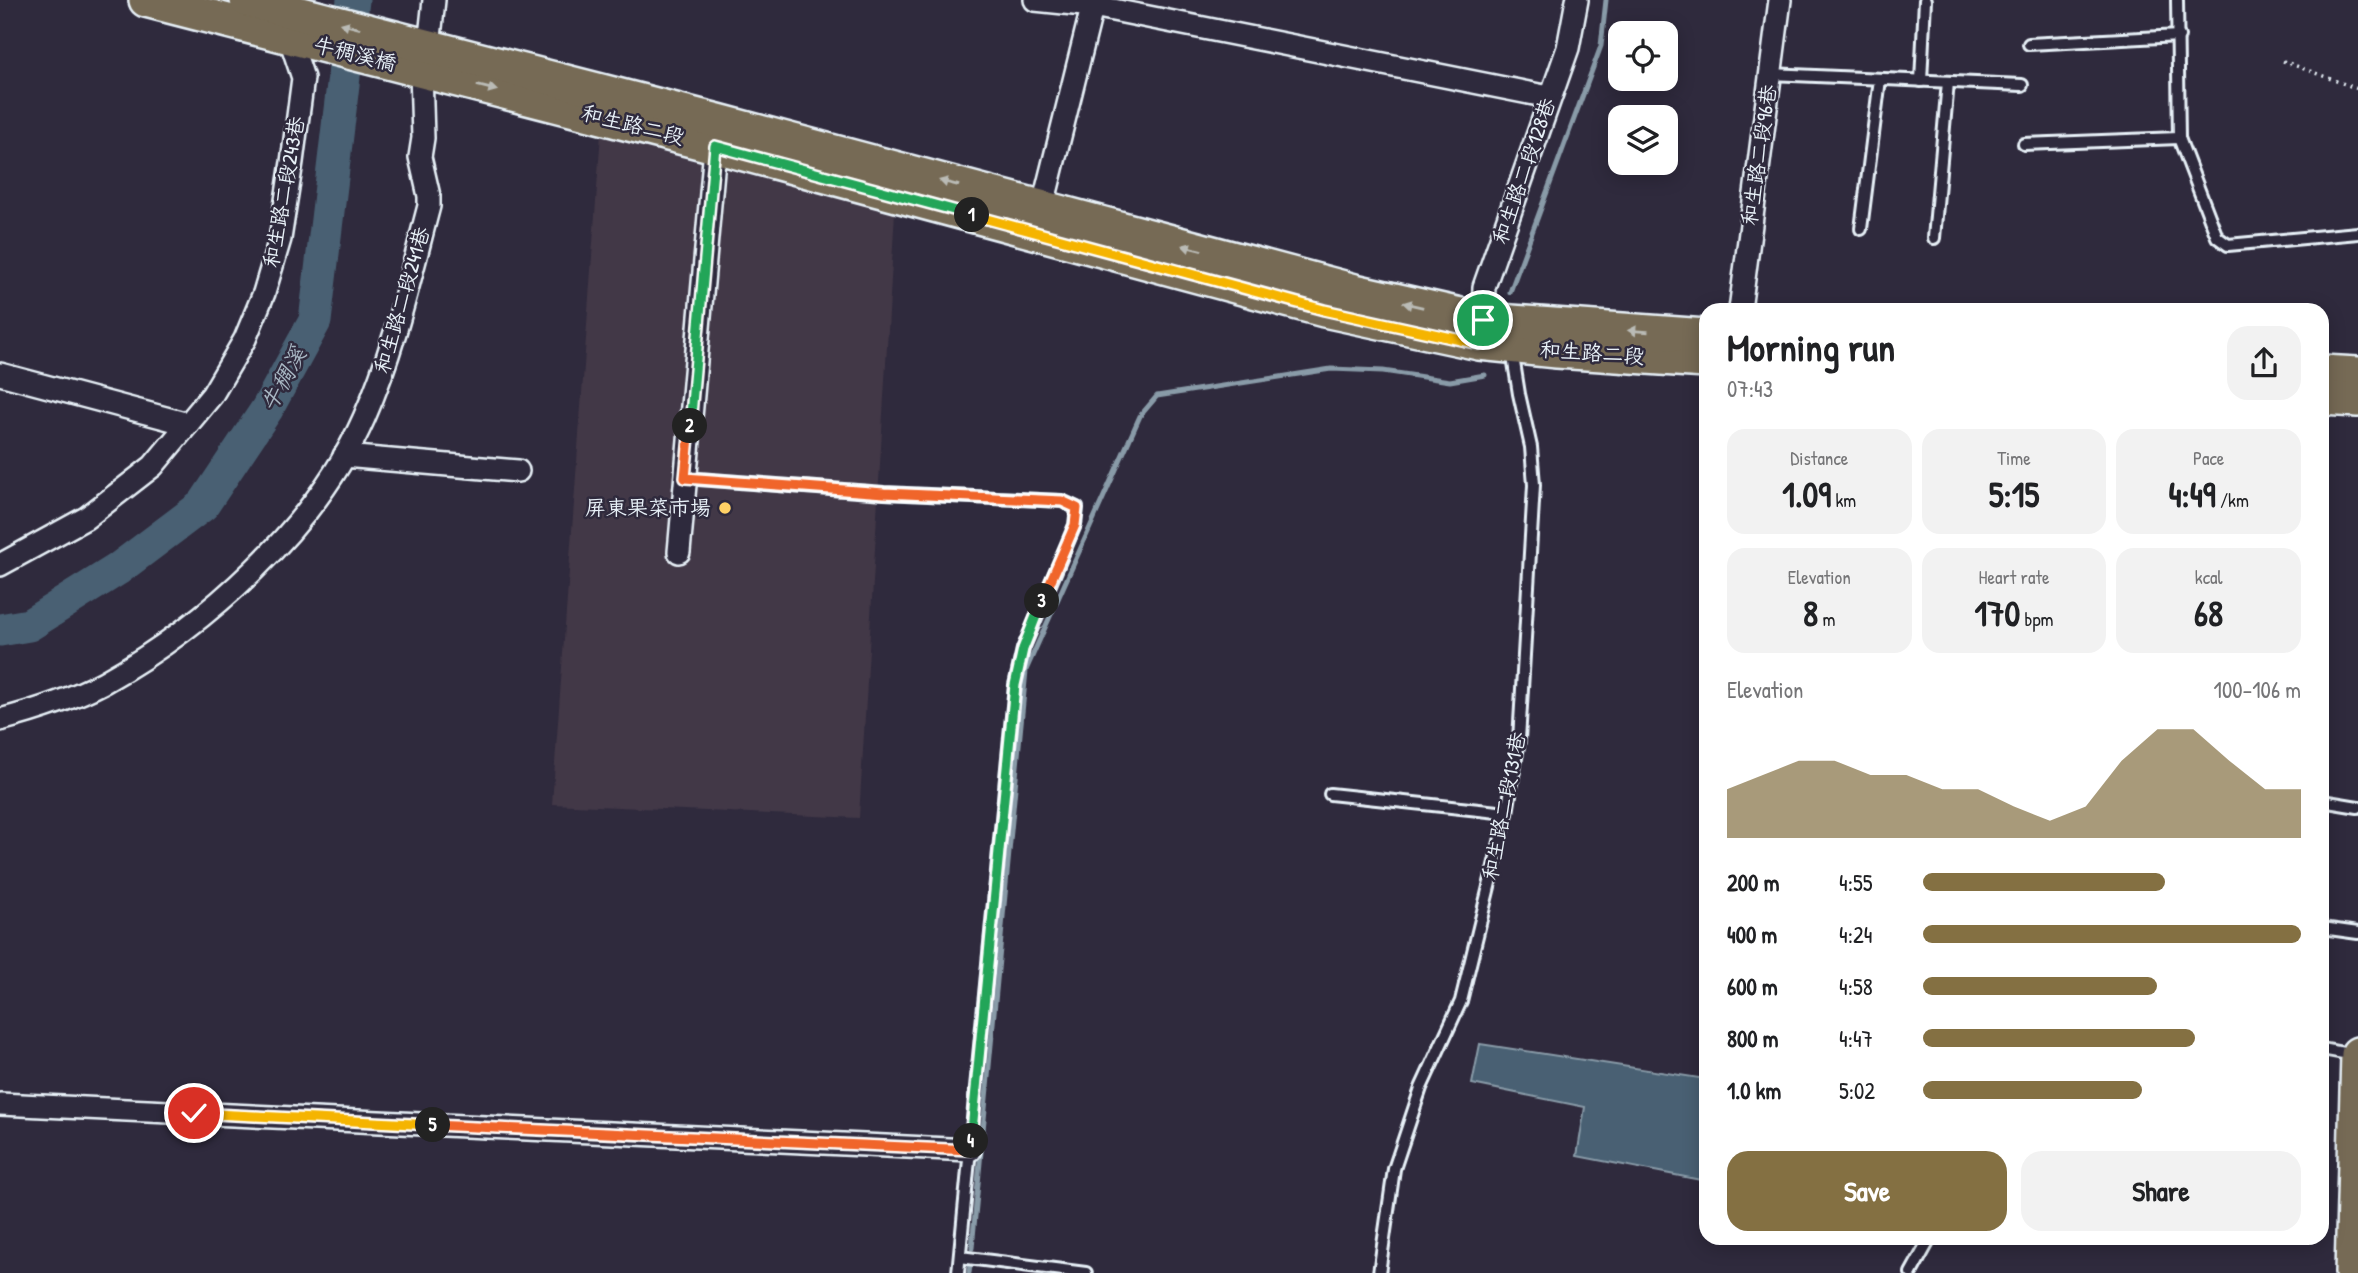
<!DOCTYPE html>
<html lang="en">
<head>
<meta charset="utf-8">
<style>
  :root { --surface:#fff; --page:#f2f2f2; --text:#202124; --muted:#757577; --accent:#847042 }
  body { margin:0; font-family:"Patrick Hand","LXGW WenKai TC",sans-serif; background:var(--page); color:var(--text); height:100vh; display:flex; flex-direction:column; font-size:26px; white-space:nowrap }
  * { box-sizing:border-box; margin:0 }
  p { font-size:23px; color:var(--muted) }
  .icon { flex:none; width:38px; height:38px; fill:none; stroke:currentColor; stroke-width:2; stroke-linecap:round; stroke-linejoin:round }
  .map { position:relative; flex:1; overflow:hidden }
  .sheet { position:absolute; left:1699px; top:303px; width:630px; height:942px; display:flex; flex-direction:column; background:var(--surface); border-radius:21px; box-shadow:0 4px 18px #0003 }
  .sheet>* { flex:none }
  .buttons { position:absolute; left:1608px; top:21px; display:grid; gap:14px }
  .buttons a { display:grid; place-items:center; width:70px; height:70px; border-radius:14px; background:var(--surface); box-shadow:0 4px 18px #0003; font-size:35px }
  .pin { position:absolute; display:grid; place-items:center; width:60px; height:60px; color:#fff; margin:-30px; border:4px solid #fff; border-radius:50%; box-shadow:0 2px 7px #0007 }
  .km { position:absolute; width:35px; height:35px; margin:-18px; border-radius:50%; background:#222; color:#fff; font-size:19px; line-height:35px; text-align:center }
  .round { display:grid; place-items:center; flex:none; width:74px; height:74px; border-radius:21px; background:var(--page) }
  .headline { display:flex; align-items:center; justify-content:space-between; height:119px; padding:0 28px }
  h1 { font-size:38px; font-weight:700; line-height:52px }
  .metrics { display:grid; grid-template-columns:repeat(3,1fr); gap:10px; height:119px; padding:7px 28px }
  .metrics div { display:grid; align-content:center; border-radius:18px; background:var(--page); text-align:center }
  .metrics b { font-size:35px; font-weight:700 }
  .metrics small { font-size:19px; font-weight:400 }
  .metrics p { font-size:19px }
  .chart { height:196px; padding:14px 28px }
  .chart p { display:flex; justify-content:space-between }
  .chart svg { width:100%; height:126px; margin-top:7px; fill:var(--accent); opacity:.7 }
  .action { display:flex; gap:14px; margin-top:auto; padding:14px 28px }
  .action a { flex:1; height:80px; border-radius:21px; background:var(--accent); color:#fff; font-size:28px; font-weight:700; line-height:80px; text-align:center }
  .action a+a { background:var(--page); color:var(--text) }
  ul { padding:0 28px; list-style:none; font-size:23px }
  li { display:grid; grid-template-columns:112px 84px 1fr; align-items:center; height:52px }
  li i { height:18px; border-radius:9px; background:var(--accent) }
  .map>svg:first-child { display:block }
  .built { fill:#423847 }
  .water { fill:#496173; stroke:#899ba8; stroke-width:2 }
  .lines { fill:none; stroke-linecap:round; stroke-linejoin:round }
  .stream { stroke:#899ba8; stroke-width:5 }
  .river { stroke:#496173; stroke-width:33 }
  .service-casing { stroke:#e8f1f8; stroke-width:16 }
  .minor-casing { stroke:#e8f1f8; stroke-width:26 }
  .primary-casing { stroke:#e8f1f8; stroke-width:38 }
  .path { stroke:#e8f1f8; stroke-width:3.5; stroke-dasharray:2 5; stroke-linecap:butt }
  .service { stroke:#2f2a3d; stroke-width:10 }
  .minor { stroke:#2f2a3d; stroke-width:21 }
  .primary { stroke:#766a54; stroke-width:33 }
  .oneway { fill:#babbb6 }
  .split-1-casing { stroke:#fff; stroke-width:14 }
  .split-2-casing { stroke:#fff; stroke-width:14 }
  .split-3-casing { stroke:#fff; stroke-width:14 }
  .split-4-casing { stroke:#fff; stroke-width:14 }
  .split-5-casing { stroke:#fff; stroke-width:14 }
  .split-6-casing { stroke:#fff; stroke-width:14 }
  .split-1 { stroke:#f5b400; stroke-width:9 }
  .split-2 { stroke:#22a559; stroke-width:9 }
  .split-3 { stroke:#f0652b; stroke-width:9 }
  .split-4 { stroke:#22a559; stroke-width:9 }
  .split-5 { stroke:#f0652b; stroke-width:9 }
  .split-6 { stroke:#f5b400; stroke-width:9 }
  .poi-dot { fill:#ffd166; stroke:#2f2a3d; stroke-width:2.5 }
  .labels { text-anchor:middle; stroke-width:5; stroke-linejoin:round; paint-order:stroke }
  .street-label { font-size:21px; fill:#e8f1f8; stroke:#2f2a3d }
  .poi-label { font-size:21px; fill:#e8f1f8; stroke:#2f2a3d; text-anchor:end }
  .water-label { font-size:23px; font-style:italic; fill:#a8b7c3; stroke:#2f2a3d }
</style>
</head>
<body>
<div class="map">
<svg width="2358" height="1273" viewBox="0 0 2358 1273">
  <rect width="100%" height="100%" fill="#2f2a3d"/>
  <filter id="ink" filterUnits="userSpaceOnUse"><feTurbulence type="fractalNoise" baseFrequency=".0143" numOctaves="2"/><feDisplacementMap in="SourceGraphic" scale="14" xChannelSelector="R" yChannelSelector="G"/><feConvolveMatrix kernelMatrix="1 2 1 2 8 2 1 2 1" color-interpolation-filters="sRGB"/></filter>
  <g filter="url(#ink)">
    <!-- built -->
    <path class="built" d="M601,133L895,212L859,818L552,804Z"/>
    <!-- water -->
    <path class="water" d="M1480,1044L1706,1079V1181L1577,1156L1585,1107L1472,1084Z"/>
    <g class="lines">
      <!-- stream -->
      <g class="stream">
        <path d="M1510,292L1601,46L1606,0"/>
        <path d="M972,1248L1026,670L1140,416L1157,396L1331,369L1383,371L1450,381L1485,375"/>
        <path d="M969,1273L970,1266"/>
      </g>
      <!-- river -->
      <path class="river" d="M0,630L29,625L118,569L203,505L267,409L315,321L353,0"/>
      <defs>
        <g id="service">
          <path d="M2177,0L2179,138L2217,237L2228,245L2358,233"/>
          <path d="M2029,44L2179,36"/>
          <path d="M1770,74L2022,85"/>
          <path d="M1921,81L1925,0"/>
          <path d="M2024,144L2179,138"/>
          <path d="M1861,229L1880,79"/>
          <path d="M1934,238L1948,82"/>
          <path d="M685,478L884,493L1062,501L1077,508L1075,525L1023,649L1015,685L958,1273"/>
          <path d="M1330,794L1507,813"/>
          <path d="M2322,801L2358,807"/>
          <path d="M2322,928L2358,933"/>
          <path d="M2322,1049L2354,1055"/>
          <path d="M960,1257L1086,1273"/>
          <path d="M1379,1273L1394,1169L1421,1088L1461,1001L1507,813L1519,740L1534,485L1531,447L1519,394L1512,350"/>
          <path d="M1911,1273L1931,1237"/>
        </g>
        <g id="minor">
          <path d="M1035,0L1093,6L1549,97"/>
          <path d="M429,46L434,0"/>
          <path d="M1040,217L1094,0"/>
          <path d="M1740,310L1780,0"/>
          <path d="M1481,332L1483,320L1484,287L1568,48L1577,0"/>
          <path d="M0,374L188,424"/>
          <path d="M344,456L518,471"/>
          <path d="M679,552L716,137"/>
          <path d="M0,565L86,518L153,466L212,395L245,339L264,293L280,239L292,162L303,78L287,30"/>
          <path d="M0,720C35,711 72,699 104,682C206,625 316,527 364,418C394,350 410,278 429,206V196L420,157L423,138L421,71"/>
          <path d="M0,1104L970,1150"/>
        </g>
        <g id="primary">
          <path d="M146,0L715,146L1324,310L1479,343L1557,351L1706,361"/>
          <path d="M247,0L718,121L1355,291L1483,320L1706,336"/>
          <path d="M2322,372L2358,374"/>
          <path d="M2322,398L2358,400"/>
          <path d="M2352,1273L2358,1054"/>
        </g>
      </defs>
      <!-- service casing -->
      <use href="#service" class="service-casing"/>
      <!-- minor casing -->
      <use href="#minor" class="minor-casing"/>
      <!-- primary casing -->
      <use href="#primary" class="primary-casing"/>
      <!-- path -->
      <path class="path" d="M2283,61L2358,89"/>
      <!-- service -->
      <use href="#service" class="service"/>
      <!-- minor -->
      <use href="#minor" class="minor"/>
      <!-- primary -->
      <use href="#primary" class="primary"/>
    </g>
    <!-- one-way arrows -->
    <defs><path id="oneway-solid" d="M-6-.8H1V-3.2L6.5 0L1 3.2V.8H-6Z" transform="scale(1.75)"/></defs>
    <g class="oneway">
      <use href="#oneway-solid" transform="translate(350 26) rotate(-166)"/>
      <use href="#oneway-solid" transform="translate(487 88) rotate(14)"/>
      <use href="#oneway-solid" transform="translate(949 183) rotate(-165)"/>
      <use href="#oneway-solid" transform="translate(1192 248) rotate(-165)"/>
      <use href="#oneway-solid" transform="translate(1413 305) rotate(-167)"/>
      <use href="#oneway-solid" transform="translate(1638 331) rotate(-176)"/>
    </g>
  </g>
  <g class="lines" filter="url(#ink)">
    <defs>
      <path id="split-1" d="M972,215L1324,310L1479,344L1483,320"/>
      <path id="split-2" d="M690,426L715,146L972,215"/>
      <path id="split-3" d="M690,426L685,478L884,493L1062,501L1077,508L1075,525L1042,601"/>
      <path id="split-4" d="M971,1141L1015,685L1023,649L1042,601"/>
      <path id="split-5" d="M433,1125L970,1150L971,1141"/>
      <path id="split-6" d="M194,1113L433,1125"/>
    </defs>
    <!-- split-1 casing -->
    <use href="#split-1" class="split-1-casing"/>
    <!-- split-2 casing -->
    <use href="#split-2" class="split-2-casing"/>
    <!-- split-3 casing -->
    <use href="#split-3" class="split-3-casing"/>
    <!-- split-4 casing -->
    <use href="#split-4" class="split-4-casing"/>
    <!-- split-5 casing -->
    <use href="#split-5" class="split-5-casing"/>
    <!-- split-6 casing -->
    <use href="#split-6" class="split-6-casing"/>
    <!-- split-1 -->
    <use href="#split-1" class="split-1"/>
    <!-- split-2 -->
    <use href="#split-2" class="split-2"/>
    <!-- split-3 -->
    <use href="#split-3" class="split-3"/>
    <!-- split-4 -->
    <use href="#split-4" class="split-4"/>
    <!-- split-5 -->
    <use href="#split-5" class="split-5"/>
    <!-- split-6 -->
    <use href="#split-6" class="split-6"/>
  </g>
  <!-- markers -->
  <circle class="poi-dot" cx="725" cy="508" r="7"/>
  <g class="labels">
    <!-- street labels -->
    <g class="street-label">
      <text transform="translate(355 54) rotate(14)" y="7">牛稠溪橋</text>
      <text transform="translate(633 125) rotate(14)" y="7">和生路二段</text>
      <text transform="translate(1759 155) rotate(-82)" y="7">和生路二段96巷</text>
      <text transform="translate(1524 171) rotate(-71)" y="7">和生路二段128巷</text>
      <text transform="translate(284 192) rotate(-80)" y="7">和生路二段243巷</text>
      <text transform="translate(402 300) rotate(-74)" y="7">和生路二段241巷</text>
      <text transform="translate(1592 353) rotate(4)" y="7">和生路二段</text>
      <text transform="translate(1504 806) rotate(-79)" y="7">和生路二段131巷</text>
    </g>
    <!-- poi labels -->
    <g class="poi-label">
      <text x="711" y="515">屏東果菜市場</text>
    </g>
    <!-- water labels -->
    <g class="water-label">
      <text transform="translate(283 379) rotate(-61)" y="8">牛稠溪</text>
    </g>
  </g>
</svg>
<div class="buttons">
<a><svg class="icon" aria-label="locate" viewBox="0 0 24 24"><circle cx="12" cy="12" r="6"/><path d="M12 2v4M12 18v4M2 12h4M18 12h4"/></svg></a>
<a><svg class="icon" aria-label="layers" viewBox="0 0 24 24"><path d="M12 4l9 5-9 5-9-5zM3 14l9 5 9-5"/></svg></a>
</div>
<div class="pin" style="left:1483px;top:320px;background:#1e9e55"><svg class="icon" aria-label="arrive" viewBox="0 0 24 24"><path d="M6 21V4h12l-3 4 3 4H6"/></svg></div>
<div class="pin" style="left:194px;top:1113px;background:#d93025"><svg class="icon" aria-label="check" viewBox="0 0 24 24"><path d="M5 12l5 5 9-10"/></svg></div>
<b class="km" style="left:972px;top:215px">1</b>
<b class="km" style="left:690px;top:426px">2</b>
<b class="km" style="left:1042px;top:601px">3</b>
<b class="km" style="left:971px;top:1141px">4</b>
<b class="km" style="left:433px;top:1125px">5</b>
<section class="sheet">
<div class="headline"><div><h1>Morning run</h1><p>07:43</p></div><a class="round"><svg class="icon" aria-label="share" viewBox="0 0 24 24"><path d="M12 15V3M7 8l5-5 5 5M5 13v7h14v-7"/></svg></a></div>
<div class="metrics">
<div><p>Distance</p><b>1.09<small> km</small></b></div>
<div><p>Time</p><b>5:15</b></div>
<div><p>Pace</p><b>4:49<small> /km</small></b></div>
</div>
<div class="metrics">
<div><p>Elevation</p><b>8<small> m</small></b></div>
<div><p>Heart rate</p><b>170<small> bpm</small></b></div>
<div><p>kcal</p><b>68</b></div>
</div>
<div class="chart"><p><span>Elevation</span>100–106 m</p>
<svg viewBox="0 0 160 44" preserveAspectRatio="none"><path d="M0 44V27L10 22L20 17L30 17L40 22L50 22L60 27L70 27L80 33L90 38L100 33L110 17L120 6L130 6L140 17L150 27L160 27V44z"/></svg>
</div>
<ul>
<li><b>200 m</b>4:55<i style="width:64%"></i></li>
<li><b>400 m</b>4:24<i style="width:100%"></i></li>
<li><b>600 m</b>4:58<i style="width:62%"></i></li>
<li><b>800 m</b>4:47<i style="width:72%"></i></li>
<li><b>1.0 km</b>5:02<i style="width:58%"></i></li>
</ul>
<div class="action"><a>Save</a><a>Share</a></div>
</section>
</div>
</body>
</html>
